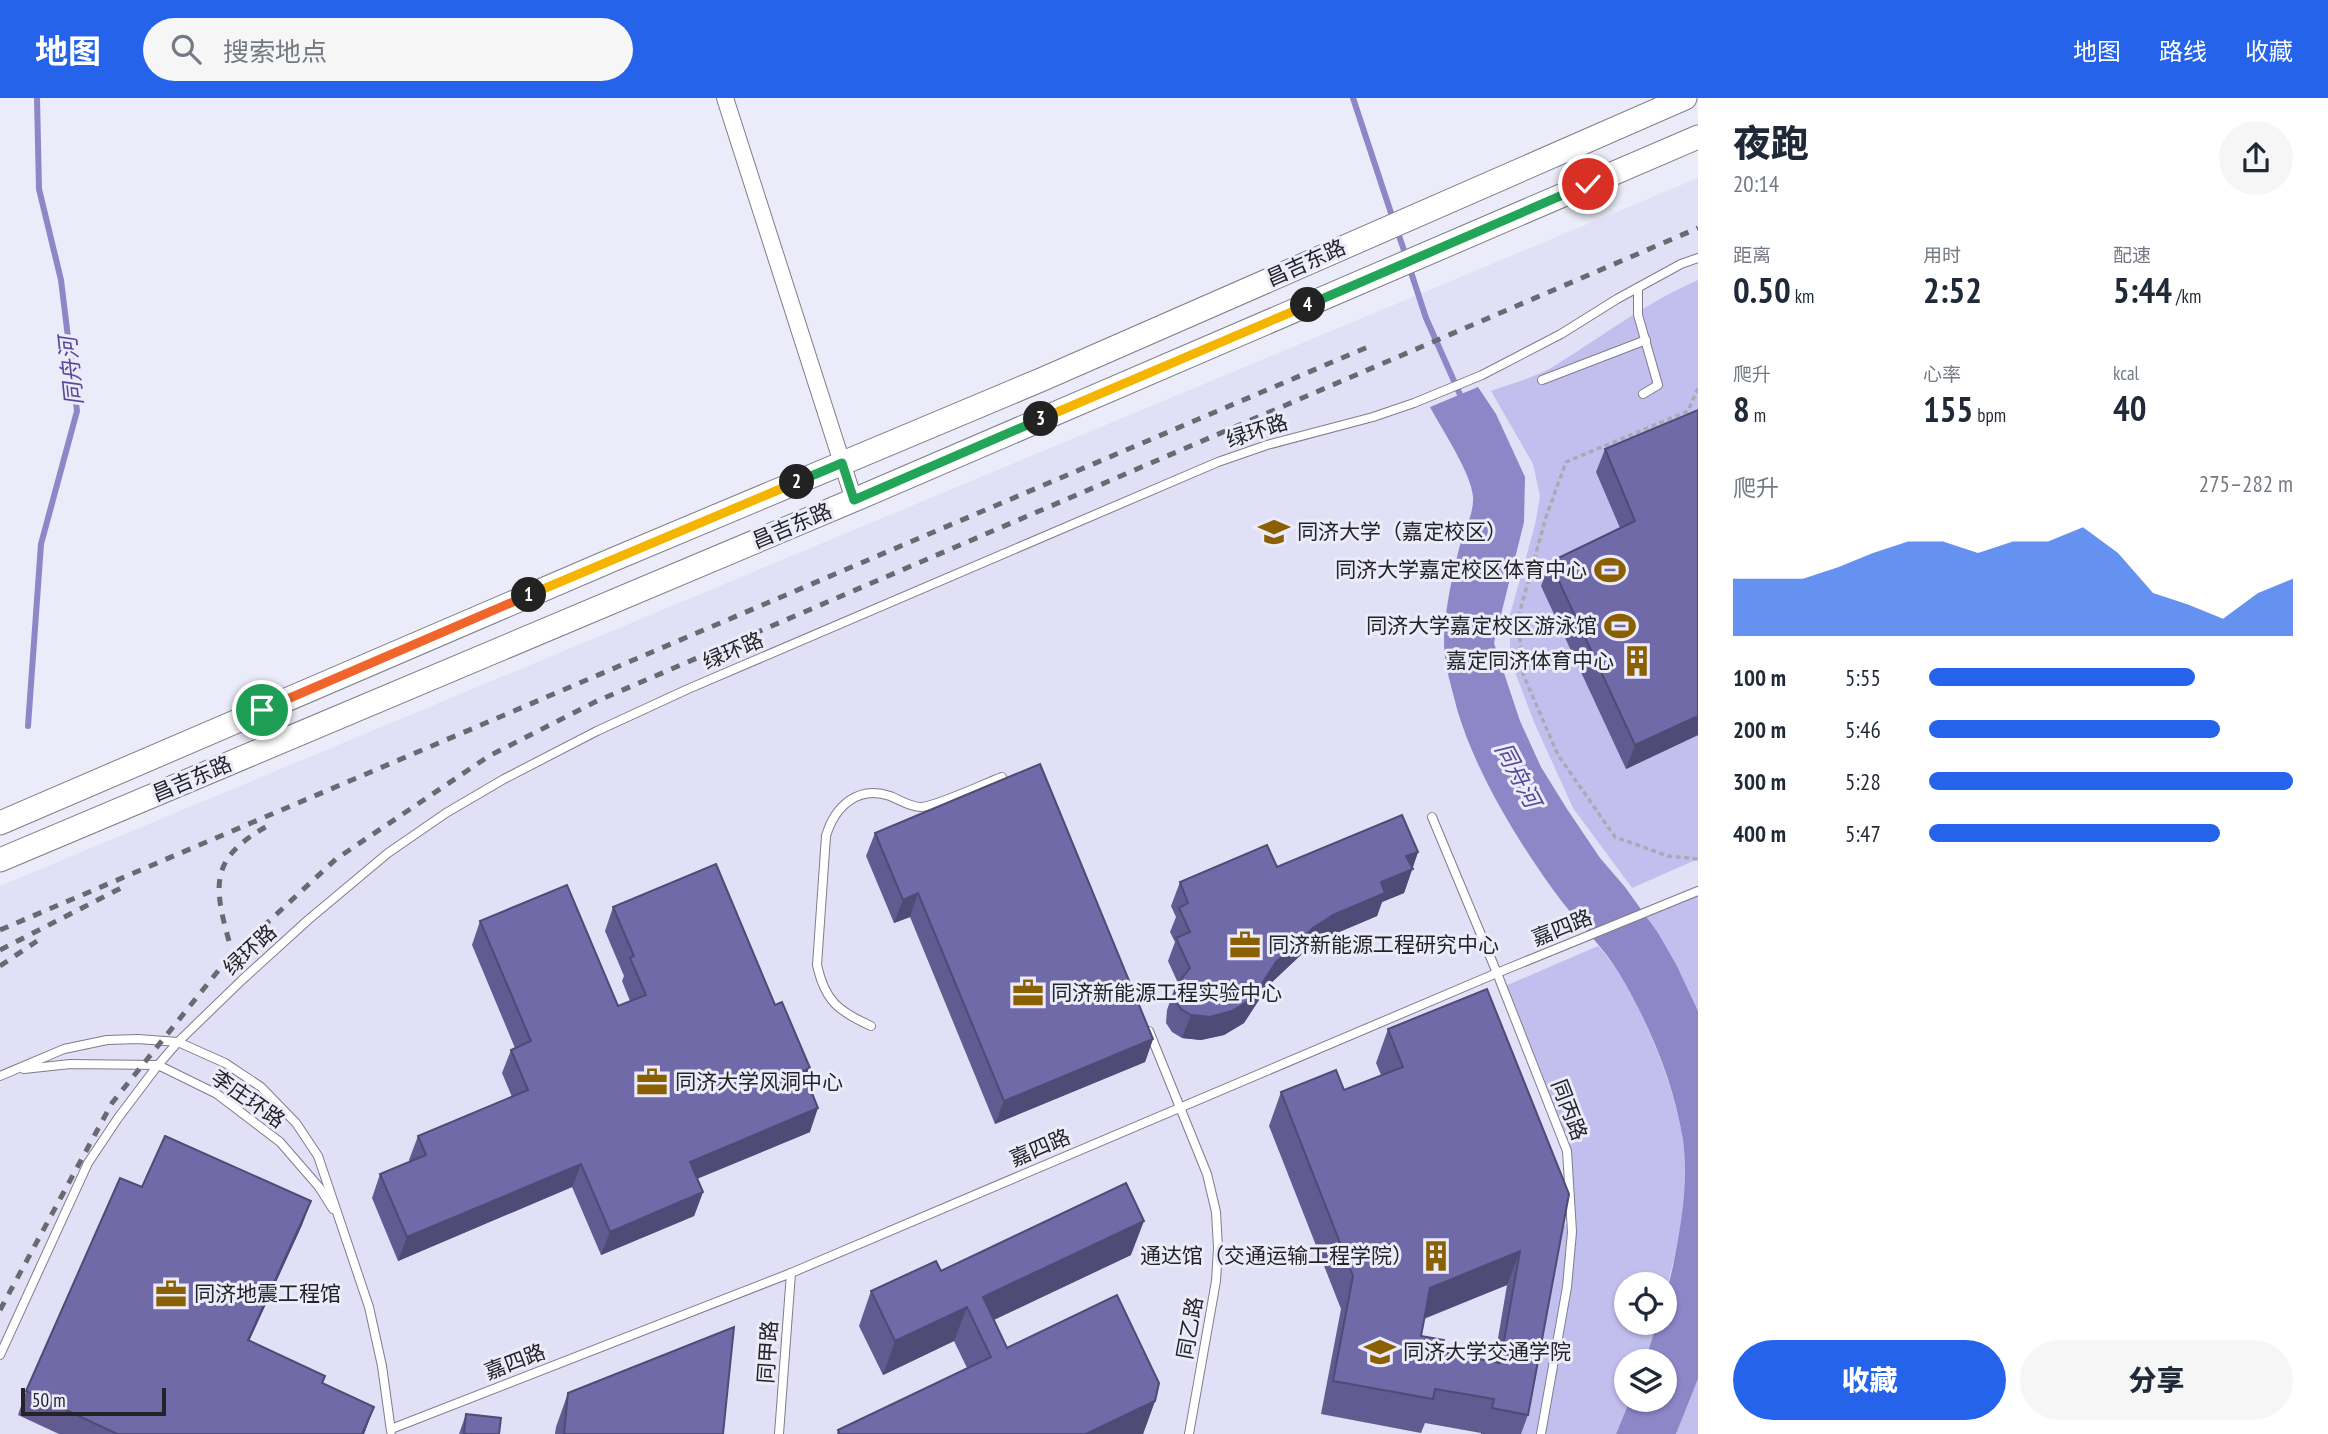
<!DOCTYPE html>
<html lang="zh">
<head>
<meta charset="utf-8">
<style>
  :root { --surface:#fff; --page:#f6f6f7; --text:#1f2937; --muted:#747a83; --accent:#2563eb }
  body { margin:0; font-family:"PT Sans Narrow","Noto Sans SC",sans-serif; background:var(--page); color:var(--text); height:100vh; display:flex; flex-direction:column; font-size:26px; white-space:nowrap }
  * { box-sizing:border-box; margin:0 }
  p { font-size:23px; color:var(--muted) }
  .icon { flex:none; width:38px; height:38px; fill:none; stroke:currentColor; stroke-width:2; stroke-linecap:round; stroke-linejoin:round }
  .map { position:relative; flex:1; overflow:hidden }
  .details { display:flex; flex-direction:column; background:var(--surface); width:630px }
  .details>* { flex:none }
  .controls { position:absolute; left:1614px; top:1174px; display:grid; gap:14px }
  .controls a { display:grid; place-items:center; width:63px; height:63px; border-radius:50%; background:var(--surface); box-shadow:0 2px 5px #0004; font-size:35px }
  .scale { position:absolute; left:21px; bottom:18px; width:145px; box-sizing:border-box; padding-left:7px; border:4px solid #232328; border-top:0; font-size:19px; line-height:24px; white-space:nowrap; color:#232328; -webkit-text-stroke:5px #ebebf9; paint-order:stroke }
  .pin { position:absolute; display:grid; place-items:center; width:60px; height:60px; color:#fff; margin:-30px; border:4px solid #fff; border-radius:50%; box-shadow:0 2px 7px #0007 }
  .km { position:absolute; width:35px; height:35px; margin:-18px; border-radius:50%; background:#222; color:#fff; font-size:19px; line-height:35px; text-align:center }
  .round { display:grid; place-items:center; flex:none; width:74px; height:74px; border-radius:37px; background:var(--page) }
  .headline { display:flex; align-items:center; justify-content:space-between; height:119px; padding:0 35px }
  h1 { font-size:38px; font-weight:800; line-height:52px }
  .metrics { display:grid; grid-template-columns:repeat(3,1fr); gap:10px; height:119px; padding:7px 35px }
  .metrics div { display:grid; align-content:center }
  .metrics b { font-size:35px; font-weight:800 }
  .metrics small { font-size:19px; font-weight:400 }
  .metrics p { font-size:19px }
  .chart { height:196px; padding:14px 35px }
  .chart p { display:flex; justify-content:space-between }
  .chart svg { width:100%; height:126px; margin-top:7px; fill:var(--accent); opacity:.7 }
  .cta { display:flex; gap:14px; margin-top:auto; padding:14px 35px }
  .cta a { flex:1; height:80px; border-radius:42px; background:var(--accent); color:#fff; font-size:28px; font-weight:800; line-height:80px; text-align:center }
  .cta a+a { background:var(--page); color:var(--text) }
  ul { padding:0 35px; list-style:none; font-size:23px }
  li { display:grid; grid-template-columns:112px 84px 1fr; align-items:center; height:52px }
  li i { height:18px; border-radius:9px; background:var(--accent) }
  header { display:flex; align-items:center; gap:42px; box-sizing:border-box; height:98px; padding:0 35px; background:var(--accent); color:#fff }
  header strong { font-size:33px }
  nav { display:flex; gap:38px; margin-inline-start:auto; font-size:24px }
  .search { width:490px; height:63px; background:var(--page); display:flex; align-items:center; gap:18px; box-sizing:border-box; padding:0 24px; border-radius:38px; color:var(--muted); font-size:26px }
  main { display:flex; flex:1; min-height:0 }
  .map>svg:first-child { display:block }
  .built { fill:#e1e0f6; fill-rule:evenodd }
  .green { fill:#c2bfef }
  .water { fill:#8d87c8 }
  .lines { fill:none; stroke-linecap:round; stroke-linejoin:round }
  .stream { stroke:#8d87c8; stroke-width:6 }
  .lane-casing { stroke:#7e7d8a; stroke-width:10 }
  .street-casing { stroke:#7e7d8a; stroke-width:18 }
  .secondary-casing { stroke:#7e7d8a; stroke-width:25 }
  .path { stroke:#aaaab5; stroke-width:3.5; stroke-dasharray:5 3.5; stroke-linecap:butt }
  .lane { stroke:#fff; stroke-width:8 }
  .street { stroke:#fff; stroke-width:16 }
  .secondary { stroke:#fff; stroke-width:23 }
  .rail { stroke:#696971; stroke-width:5; stroke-dasharray:9 9; stroke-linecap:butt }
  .wall { fill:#615b91; fill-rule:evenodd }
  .shaded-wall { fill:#4f4a76 }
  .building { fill:#716aa9; stroke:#4f4a76; stroke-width:2; fill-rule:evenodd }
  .split-1-casing { stroke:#fff; stroke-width:14 }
  .split-2-casing { stroke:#fff; stroke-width:14 }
  .split-3-casing { stroke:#fff; stroke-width:14 }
  .split-4-casing { stroke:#fff; stroke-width:14 }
  .split-5-casing { stroke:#fff; stroke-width:14 }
  .split-1 { stroke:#f0652b; stroke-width:9 }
  .split-2 { stroke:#f5b400; stroke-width:9 }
  .split-3 { stroke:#22a559; stroke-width:9 }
  .split-4 { stroke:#f5b400; stroke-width:9 }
  .split-5 { stroke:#22a559; stroke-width:9 }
  .labels { text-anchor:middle; stroke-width:6; stroke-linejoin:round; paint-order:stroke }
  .street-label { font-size:21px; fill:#232328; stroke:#ebebf9 }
  .poi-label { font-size:21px; fill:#232328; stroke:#ebebf9; text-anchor:start }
  .water-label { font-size:23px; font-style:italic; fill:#564999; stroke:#ebebf9 }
</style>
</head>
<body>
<header>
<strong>地图</strong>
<div class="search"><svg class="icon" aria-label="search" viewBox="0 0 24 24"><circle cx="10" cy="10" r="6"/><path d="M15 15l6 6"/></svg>搜索地点</div>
<nav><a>地图</a><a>路线</a><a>收藏</a></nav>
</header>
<main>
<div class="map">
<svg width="1698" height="1336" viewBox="0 0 1698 1336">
  <rect width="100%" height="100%" fill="#ebebf9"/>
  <!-- built -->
  <path class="built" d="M1698,80V1336H0V788ZM1626,1186H1664V1225H1626ZM1626,1264H1664V1302H1626Z"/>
  <!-- green -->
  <g class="green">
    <path d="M1698,182V761L1632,790L1573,710L1534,624L1510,561V517L1535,427L1540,398L1533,366L1491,293C1510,286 1533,280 1551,270C1600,240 1645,205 1698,182Z"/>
    <path d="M1698,793V913L1677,868L1645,816Z"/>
    <path d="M1598,848C1605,856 1612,864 1618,873C1648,920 1687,1018 1686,1074C1685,1116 1675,1160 1664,1200V1186H1626V1225H1657L1645,1263L1626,1264V1302H1630L1616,1336H1519L1556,1130L1571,1125L1567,1053L1503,889Z"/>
    <path d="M1698,1281V1336H1676Z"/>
  </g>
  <!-- water -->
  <path class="water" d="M1478,289L1496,316L1525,379L1524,424L1494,545L1520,623L1541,669L1567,711L1600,760L1625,789L1658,835L1677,868L1698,913V1281L1676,1336H1616L1630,1302H1664V1264L1645,1263L1657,1225H1664C1664,1201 1668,1190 1673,1168C1681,1127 1689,1084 1683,1042C1674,985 1649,925 1619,875C1604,850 1581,828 1563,805C1522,751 1476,676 1457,611C1453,594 1447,576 1445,559C1441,531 1451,483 1458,455C1462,436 1474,418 1473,399C1472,376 1441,330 1430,309Z"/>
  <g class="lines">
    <!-- stream -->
    <g class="stream">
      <path d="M1353,0L1393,121"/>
      <path d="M1397,132L1406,158"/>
      <path d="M1409,168L1426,220L1462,301"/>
      <path d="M28,628L41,446L77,313L61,182L39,91L37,0"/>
    </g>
    <defs>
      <g id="lane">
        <path d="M1638,190V217L1658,287L1643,296"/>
        <path d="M1542,282L1646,242"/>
        <path d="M1432,719L1497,875L1567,1053L1572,1134L1567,1189L1541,1336"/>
        <path d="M871,928C838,913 825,903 817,867L826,738C835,708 858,687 890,698C900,702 910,709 921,709C934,709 986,685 1002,679"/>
        <path d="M1149,933L1207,1076L1216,1114L1218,1150L1216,1183L1189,1336"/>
        <path d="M24,971L70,966L158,967L217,996L280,1044L319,1089L333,1111"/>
        <path d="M0,978L64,951L107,942L138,941L178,944L225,965L261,989L296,1025L318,1058L369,1209L382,1268L391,1333"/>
        <path d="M0,1257L88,1065L118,1020L158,967L178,944L242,882L308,822L388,755L446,715L504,681L597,633L688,591L1218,364L1267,347L1373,319L1414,305L1482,277L1561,236L1617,201L1681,166L1698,160"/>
        <path d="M391,1331L791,1175L1497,875L1698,793"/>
        <path d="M779,1336L791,1175"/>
      </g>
      <path id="street" d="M725,0L854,402"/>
      <g id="secondary">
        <path d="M0,725L612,462L1043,281L1685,0"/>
        <path d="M0,762L854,402L1698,39"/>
      </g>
    </defs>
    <!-- lane casing -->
    <use href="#lane" class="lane-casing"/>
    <!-- street casing -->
    <use href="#street" class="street-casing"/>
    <!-- secondary casing -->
    <use href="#secondary" class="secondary-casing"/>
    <!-- path -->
    <path class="path" d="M1698,290L1688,313L1566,364L1546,419L1518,520L1523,576L1558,657L1615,739L1668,758L1698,761"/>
    <!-- lane -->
    <use href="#lane" class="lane"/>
    <!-- street -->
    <use href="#street" class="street"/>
    <!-- secondary -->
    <use href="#secondary" class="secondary"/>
    <!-- rail -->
    <g class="rail">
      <path d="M0,832L1370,248"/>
      <path d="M229,843C212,783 212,759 269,727"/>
      <path d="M0,852L121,790"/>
      <path d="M0,868L37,843"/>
      <path d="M0,1212L112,1005L226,863L336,761L489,658L597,603L1698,130"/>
    </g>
  </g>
  <!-- wall -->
  <g class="wall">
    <path d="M1698,312V637L1626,671L1541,488L1550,464L1620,430L1596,374L1605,351Z"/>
    <path d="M875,735L1153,941L1145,964L995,1026L910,819L894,825L866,758Z"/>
    <path d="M1418,754L1404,795L1382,804L1377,818L1325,840L1304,854L1268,888L1244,925L1224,937L1201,942L1182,940L1172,934L1166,925L1167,912L1175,889L1178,885L1168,863L1175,844L1170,834L1176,819L1171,808L1180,784L1277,769Z"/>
    <path d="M613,809L806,981L810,1034L697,1081L703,1094L694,1118L601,1157L572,1089L398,1163L372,1100L380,1076L410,1064L409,1062L418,1038L512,999L502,975L511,952L515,950L472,847L480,823L618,908L630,903L622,883L624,878L605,833Z"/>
    <path d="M1388,931L1569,1096L1528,1317L1521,1336H1481V1335L1425,1325L1421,1335L1321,1316L1341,1211L1269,1028L1281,994L1344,992L1381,977L1376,965ZM1507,1187L1494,1264L1442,1254L1421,1238L1424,1221Z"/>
    <path d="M142,1089L311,1103L302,1127L249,1243L322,1285L374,1309L364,1336H59L18,1317L26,1293Z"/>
    <path d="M1131,1157L993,1222L1007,1250L1155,1303L1143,1336H837L838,1332L967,1270L954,1243L883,1277L859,1228L871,1193Z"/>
    <path d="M568,1295L723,1336H555L556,1329Z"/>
    <path d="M466,1316L499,1336H459Z"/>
  </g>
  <!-- shaded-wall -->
  <g class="shaded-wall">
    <path d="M1698,618V637L1626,671L1635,647Z"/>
    <path d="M1418,754L1404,795L1382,804L1377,818L1325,840L1304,854L1268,888L1244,925L1224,937L1201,942L1182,940L1191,917L1276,864L1313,830L1381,784L1406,758Z"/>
    <path d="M918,795L910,819L894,825L903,802Z"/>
    <path d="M1153,941L1145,964L995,1026L1004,1003Z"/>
    <path d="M810,970L801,994L803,973Z"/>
    <path d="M818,1010L810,1034L681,1087L690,1064Z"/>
    <path d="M581,1066L572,1089L398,1163L407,1139Z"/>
    <path d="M703,1094L694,1118L601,1157L610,1134Z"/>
    <path d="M311,1103L302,1127L239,1265L248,1242Z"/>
    <path d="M1144,1123L1131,1157L977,1230L983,1199Z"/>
    <path d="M1520,1153L1507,1187L1417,1223L1430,1190Z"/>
    <path d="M967,1209L954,1243L883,1277L895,1243Z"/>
    <path d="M1155,1303L1143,1336H1086Z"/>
    <path d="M374,1309L364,1336H362Z"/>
  </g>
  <!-- building -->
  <g class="building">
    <path d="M1698,312V618L1635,647L1550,464L1635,423L1605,351Z"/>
    <path d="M1040,666L1153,941L1004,1003L918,795L903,802L875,735Z"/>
    <path d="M1402,717L1418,754L1406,758L1413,771L1381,784L1385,795L1333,817L1313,830L1276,864L1252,901L1232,913L1210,919L1191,917L1181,911L1175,902V889L1190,870L1176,840L1190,834L1179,810L1188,805L1180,784L1267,747L1277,769Z"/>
    <path d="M716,766L775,907L782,904L810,970L803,973L818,1010L690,1064L703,1094L610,1134L581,1066L407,1139L380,1076L426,1057L418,1038L528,992L511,952L531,943L480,823L567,787L618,908L646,897L630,860L634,858L613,809Z"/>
    <path d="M1487,891L1569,1096L1528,1317L1492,1310L1494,1301L1435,1291L1433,1301L1333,1283L1353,1178L1281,994L1336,972L1344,992L1403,969L1388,931ZM1520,1153L1500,1265L1442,1254L1444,1242L1421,1238L1430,1190Z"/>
    <path d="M165,1038L311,1103L248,1242L325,1278L322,1285L374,1309L362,1336H117L26,1293L120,1080L142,1089Z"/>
    <path d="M1126,1085L1144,1123L983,1199L1007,1250L1117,1197L1159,1285L1155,1303L1086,1336H840L838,1332L991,1259L967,1209L895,1243L871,1193L936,1163L941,1173Z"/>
    <path d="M734,1229L723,1336H564L568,1295Z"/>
    <path d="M466,1316L501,1320L499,1336H464Z"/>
  </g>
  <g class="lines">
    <defs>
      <path id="split-1" d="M262,612L529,497"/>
      <path id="split-2" d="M529,497L797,384"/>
      <path id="split-3" d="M797,384L842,365L854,402L1041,321"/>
      <path id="split-4" d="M1041,321L1308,207"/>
      <path id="split-5" d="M1308,207L1588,86"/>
    </defs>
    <!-- split-1 casing -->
    <use href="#split-1" class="split-1-casing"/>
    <!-- split-2 casing -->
    <use href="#split-2" class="split-2-casing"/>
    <!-- split-3 casing -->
    <use href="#split-3" class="split-3-casing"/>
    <!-- split-4 casing -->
    <use href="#split-4" class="split-4-casing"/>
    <!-- split-5 casing -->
    <use href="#split-5" class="split-5-casing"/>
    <!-- split-1 -->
    <use href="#split-1" class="split-1"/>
    <!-- split-2 -->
    <use href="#split-2" class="split-2"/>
    <!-- split-3 -->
    <use href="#split-3" class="split-3"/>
    <!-- split-4 -->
    <use href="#split-4" class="split-4"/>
    <!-- split-5 -->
    <use href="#split-5" class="split-5"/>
  </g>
  <!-- icons -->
  <defs>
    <symbol id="university-bare" viewBox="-9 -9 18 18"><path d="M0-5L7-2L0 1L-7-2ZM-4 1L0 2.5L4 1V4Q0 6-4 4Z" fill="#8b6002" stroke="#ebebf9" stroke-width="2.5" paint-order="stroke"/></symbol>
    <symbol id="stadium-bare" viewBox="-9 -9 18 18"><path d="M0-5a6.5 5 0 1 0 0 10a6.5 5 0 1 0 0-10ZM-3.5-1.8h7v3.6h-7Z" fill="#8b6002" stroke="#ebebf9" stroke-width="2.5" paint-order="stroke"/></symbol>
    <symbol id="building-bare" viewBox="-9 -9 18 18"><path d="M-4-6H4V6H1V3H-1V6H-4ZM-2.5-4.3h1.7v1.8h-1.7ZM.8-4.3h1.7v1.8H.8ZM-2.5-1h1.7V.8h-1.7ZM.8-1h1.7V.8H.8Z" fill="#8b6002" stroke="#ebebf9" stroke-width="2.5" paint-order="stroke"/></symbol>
    <symbol id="office-bare" viewBox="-9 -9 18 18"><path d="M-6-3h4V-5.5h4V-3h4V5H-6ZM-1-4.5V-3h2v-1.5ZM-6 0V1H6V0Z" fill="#8b6002" stroke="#ebebf9" stroke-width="2.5" paint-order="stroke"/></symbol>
  </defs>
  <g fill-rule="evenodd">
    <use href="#university-bare" x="1252" y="412" width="44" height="44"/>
    <use href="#stadium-bare" x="1588" y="450" width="44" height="44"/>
    <use href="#stadium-bare" x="1598" y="506" width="44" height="44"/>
    <use href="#building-bare" x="1615" y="541" width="44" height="44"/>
    <use href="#office-bare" x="1223" y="825" width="44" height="44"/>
    <use href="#office-bare" x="1006" y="873" width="44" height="44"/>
    <use href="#office-bare" x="630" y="962" width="44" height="44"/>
    <use href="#building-bare" x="1414" y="1136" width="44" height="44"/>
    <use href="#office-bare" x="149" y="1174" width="44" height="44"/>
    <use href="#university-bare" x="1358" y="1232" width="44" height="44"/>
  </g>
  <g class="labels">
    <!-- street labels -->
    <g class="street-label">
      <text transform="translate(1306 165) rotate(-24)" y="7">昌吉东路</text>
      <text transform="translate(1257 333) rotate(-18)" y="7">绿环路</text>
      <text transform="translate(792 428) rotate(-23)" y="7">昌吉东路</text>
      <text transform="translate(733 553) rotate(-23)" y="7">绿环路</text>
      <text transform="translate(192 681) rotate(-23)" y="7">昌吉东路</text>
      <text transform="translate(1562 830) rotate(-22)" y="7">嘉四路</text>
      <text transform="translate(250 852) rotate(-43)" y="7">绿环路</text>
      <text transform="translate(248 1001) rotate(35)" y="7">李庄环路</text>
      <text transform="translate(1569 1012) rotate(69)" y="7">同丙路</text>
      <text transform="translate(1040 1050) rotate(-23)" y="7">嘉四路</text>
      <text transform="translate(1190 1230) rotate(-80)" y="7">同乙路</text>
      <text transform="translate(768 1254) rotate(-86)" y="7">同甲路</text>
      <text transform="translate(515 1264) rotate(-21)" y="7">嘉四路</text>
    </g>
    <!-- poi labels -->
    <g class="poi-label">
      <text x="1297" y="441">同济大学（嘉定校区）</text>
      <text x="1587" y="479" text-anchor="end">同济大学嘉定校区体育中心</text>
      <text x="1597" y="535" text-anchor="end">同济大学嘉定校区游泳馆</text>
      <text x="1614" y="570" text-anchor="end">嘉定同济体育中心</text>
      <text x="1268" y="854">同济新能源工程研究中心</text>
      <text x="1051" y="902">同济新能源工程实验中心</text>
      <text x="675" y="991">同济大学风洞中心</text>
      <text x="1413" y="1165" text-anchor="end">通达馆（交通运输工程学院）</text>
      <text x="194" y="1203">同济地震工程馆</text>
      <text x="1403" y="1261">同济大学交通学院</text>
    </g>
    <!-- water labels -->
    <g class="water-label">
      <text transform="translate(71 273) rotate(-96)" y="8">同舟河</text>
      <text transform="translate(1518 677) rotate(62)" y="8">同舟河</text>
    </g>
  </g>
</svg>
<div class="controls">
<a><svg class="icon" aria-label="locate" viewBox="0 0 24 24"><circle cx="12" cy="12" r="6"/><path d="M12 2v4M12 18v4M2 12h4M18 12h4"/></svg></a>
<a><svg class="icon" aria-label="layers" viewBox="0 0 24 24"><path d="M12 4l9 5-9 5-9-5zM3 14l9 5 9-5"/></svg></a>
</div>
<div class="scale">50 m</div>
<div class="pin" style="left:262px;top:612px;background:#1e9e55"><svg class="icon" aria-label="arrive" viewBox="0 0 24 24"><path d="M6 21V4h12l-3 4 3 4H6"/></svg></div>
<div class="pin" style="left:1588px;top:86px;background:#d93025"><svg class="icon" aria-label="check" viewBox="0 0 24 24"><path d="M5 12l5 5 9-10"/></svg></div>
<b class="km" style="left:529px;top:497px">1</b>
<b class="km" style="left:797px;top:384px">2</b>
<b class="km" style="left:1041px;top:321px">3</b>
<b class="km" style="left:1308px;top:207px">4</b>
</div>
<section class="details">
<div class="headline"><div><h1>夜跑</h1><p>20:14</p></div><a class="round"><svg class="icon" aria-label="share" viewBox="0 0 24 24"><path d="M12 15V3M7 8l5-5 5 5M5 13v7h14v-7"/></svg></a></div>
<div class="metrics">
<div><p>距离</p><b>0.50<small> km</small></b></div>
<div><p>用时</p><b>2:52</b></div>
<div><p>配速</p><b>5:44<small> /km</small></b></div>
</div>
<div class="metrics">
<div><p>爬升</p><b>8<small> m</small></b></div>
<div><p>心率</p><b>155<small> bpm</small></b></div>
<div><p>kcal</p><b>40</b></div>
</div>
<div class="chart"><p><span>爬升</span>275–282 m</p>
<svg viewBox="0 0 160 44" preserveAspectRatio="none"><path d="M0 44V24L10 24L20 24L30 20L40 15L50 11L60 11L70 15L80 11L90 11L100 6L110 15L120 29L130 33L140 38L150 29L160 24V44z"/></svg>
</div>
<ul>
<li><b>100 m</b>5:55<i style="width:73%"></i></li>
<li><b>200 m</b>5:46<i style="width:80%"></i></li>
<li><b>300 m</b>5:28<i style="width:100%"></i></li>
<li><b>400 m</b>5:47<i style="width:80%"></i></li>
</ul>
<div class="cta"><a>收藏</a><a>分享</a></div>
</section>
</main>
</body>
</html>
